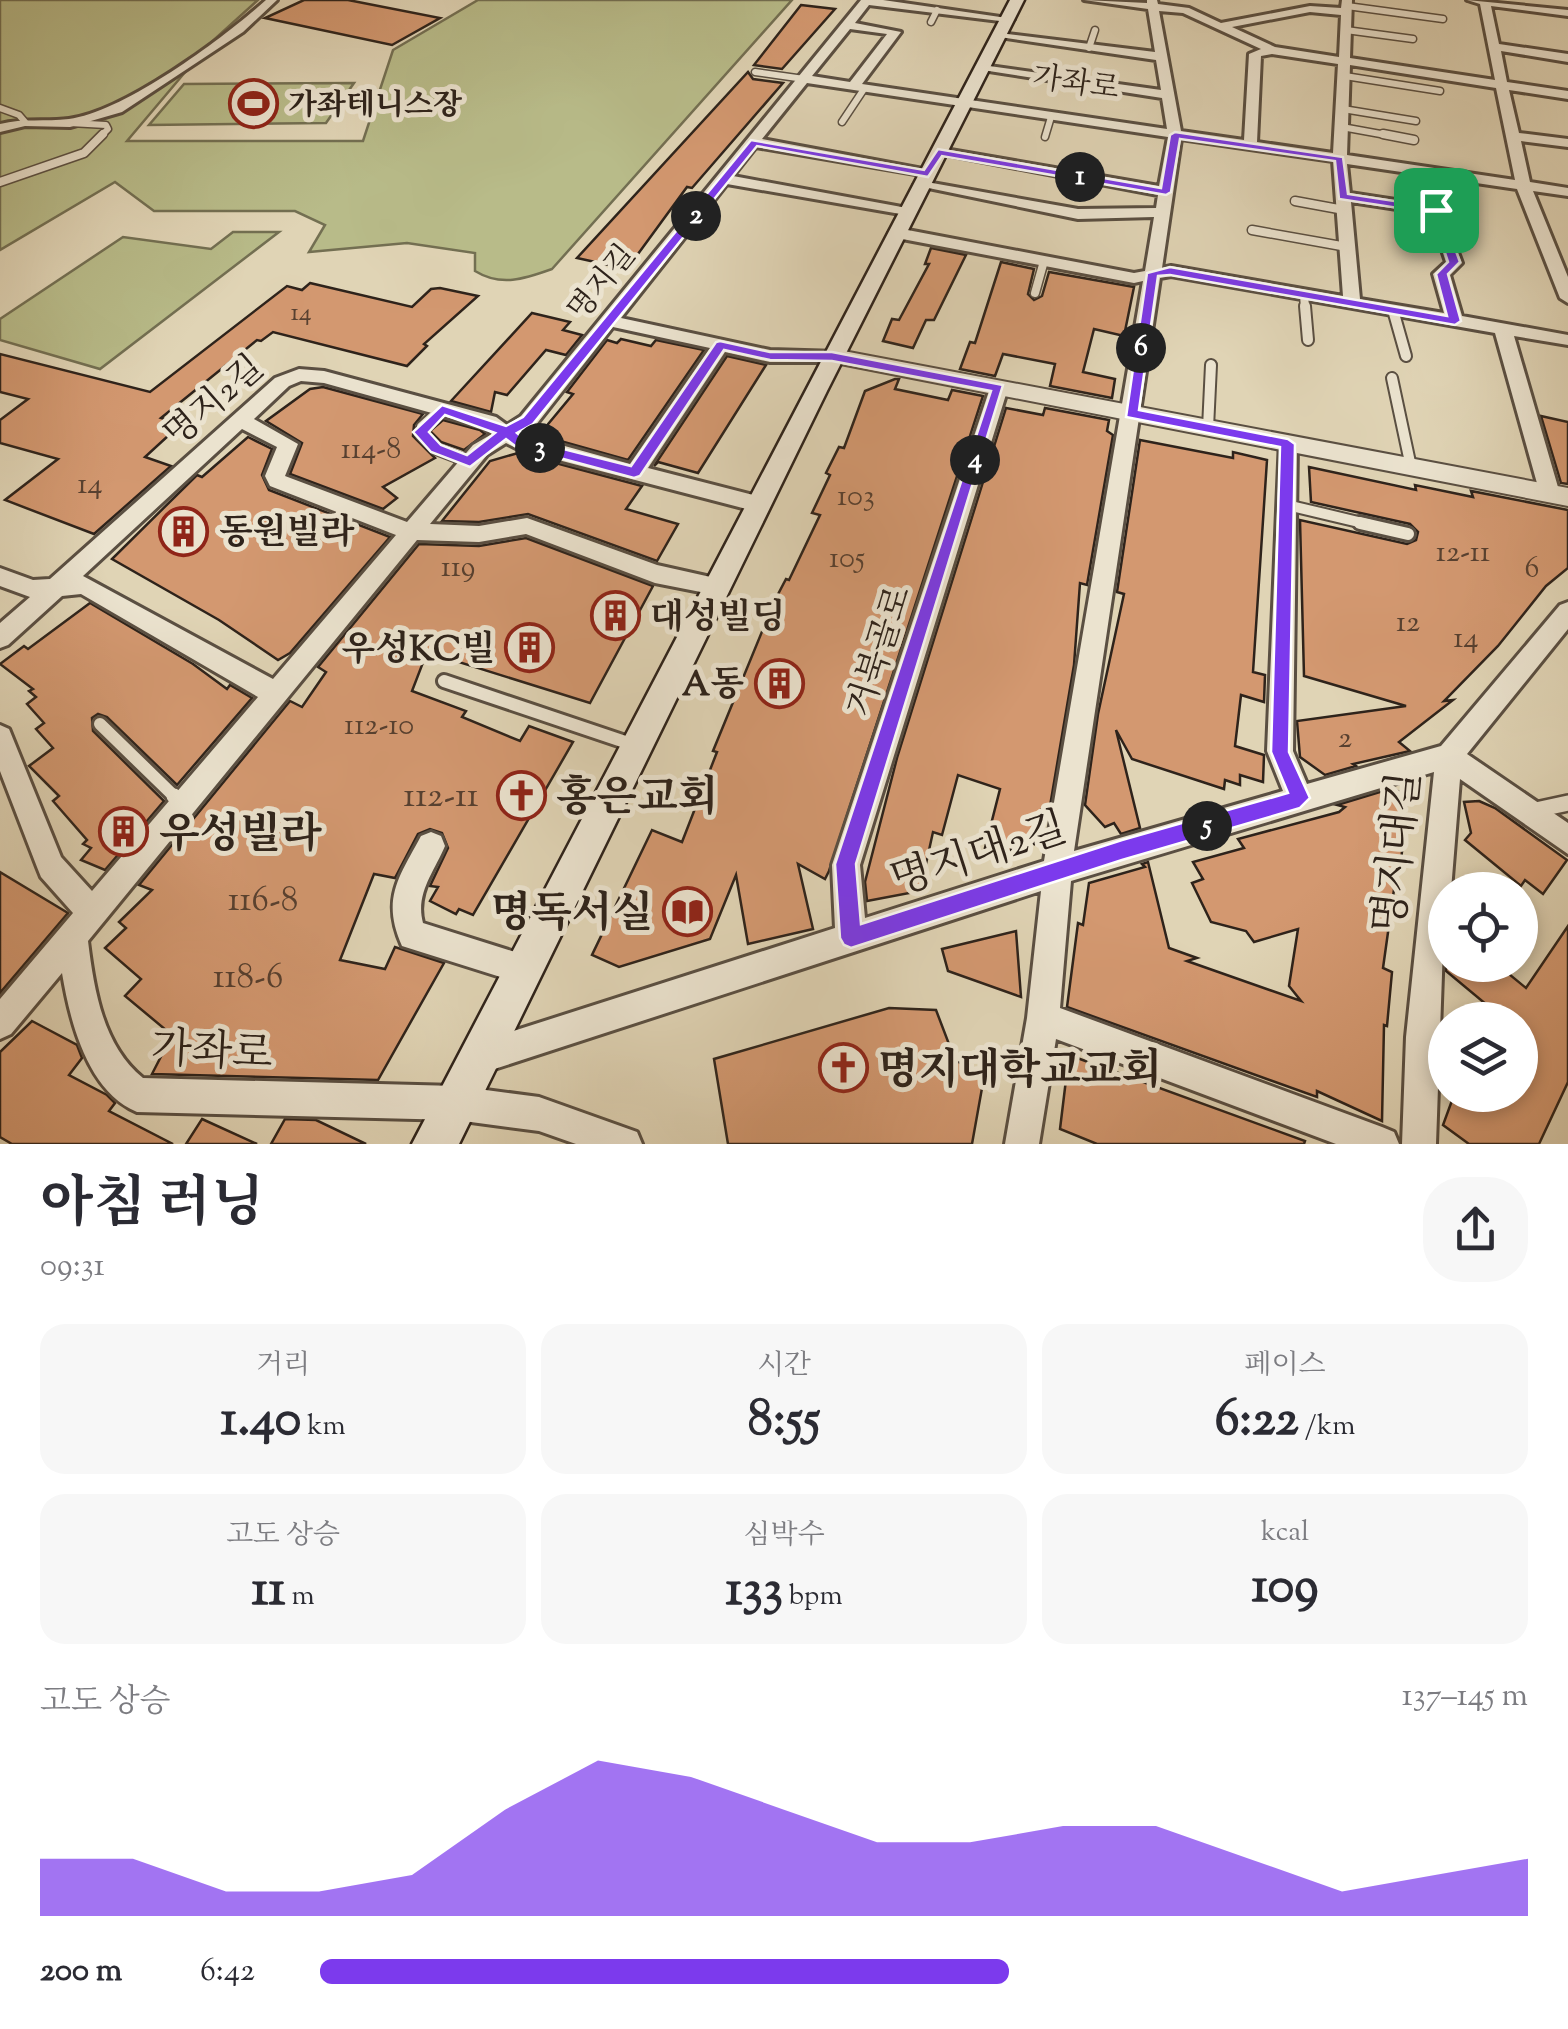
<!DOCTYPE html>
<html lang="ko">
<head>
<meta charset="utf-8">
<style>
  :root { --surface:#fff; --page:#f7f7f7; --text:#2b2b33; --muted:#7c7c81; --accent:#7c3aed }
  body { margin:0; font-family:"Sorts Mill Goudy","Noto Serif KR",serif; background:var(--page); color:var(--text); height:100vh; display:flex; flex-direction:column; font-size:38px; white-space:nowrap }
  * { box-sizing:border-box; margin:0 }
  p { font-size:32px; color:var(--muted) }
  .icon { flex:none; width:55px; height:55px; fill:none; stroke:currentColor; stroke-width:2; stroke-linecap:round; stroke-linejoin:round }
  .map { position:relative; height:1144px; overflow:hidden }
  .side { display:flex; flex-direction:column; background:var(--surface); flex:1 }
  .side>* { flex:none }
  .fabs { position:absolute; left:1428px; top:872px; display:grid; gap:20px }
  .fabs a { display:grid; place-items:center; width:110px; height:110px; border-radius:50%; background:var(--surface); box-shadow:0 5px 15px #0003; font-size:50px }
  .pin { position:absolute; display:grid; place-items:center; width:85px; height:85px; color:#fff; margin:-42px; border-radius:20px; box-shadow:0 5px 15px #0006 }
  .km { position:absolute; width:50px; height:50px; margin:-25px; border-radius:50%; background:#222; color:#fff; font-size:28px; line-height:50px; text-align:center }
  .round { display:grid; place-items:center; flex:none; width:105px; height:105px; border-radius:40px; background:var(--page) }
  .head { display:flex; align-items:center; justify-content:space-between; height:170px; padding:0 40px }
  h1 { font-size:55px; font-weight:700; line-height:75px }
  .figures { display:grid; grid-template-columns:repeat(3,1fr); gap:15px; height:170px; padding:10px 40px }
  .figures div { display:grid; align-content:center; border-radius:25px; background:var(--page); text-align:center }
  .figures b { font-size:50px; font-weight:700 }
  .figures small { font-size:28px; font-weight:400 }
  .figures p { font-size:28px }
  .chart { height:280px; padding:20px 40px }
  .chart p { display:flex; justify-content:space-between }
  .chart svg { width:100%; height:180px; margin-top:10px; fill:var(--accent); opacity:.7 }
  ul { padding:0 40px; list-style:none; font-size:32px }
  li { display:grid; grid-template-columns:160px 120px 1fr; align-items:center; height:75px }
  li i { height:25px; border-radius:12px; background:var(--accent) }
  .map>svg:first-child { display:block }
  .green { fill:#b8bb89; stroke:#736f52; stroke-width:2.5 }
  .building { fill:#d39870; stroke:#2e231b; stroke-width:2.5 }
  .lines { fill:none; stroke-linecap:round; stroke-linejoin:round }
  .service-far4-casing { stroke:#5a4f42; stroke-width:9 }
  .service-far3-casing { stroke:#5a4f42; stroke-width:11 }
  .service-far2-casing { stroke:#5a4f42; stroke-width:14 }
  .service-far1-casing { stroke:#5a4f42; stroke-width:18 }
  .service-casing { stroke:#5a4f42; stroke-width:20 }
  .minor-casing { stroke:#5a4f42; stroke-width:6 }
  .tertiary-casing { stroke:#5a4f42; stroke-width:4 }
  .secondary-casing { stroke:#2e231b; stroke-width:5 }
  .service-far4 { stroke:#ebe3cf; stroke-width:6 }
  .service-far3 { stroke:#ebe3cf; stroke-width:8 }
  .service-far2 { stroke:#ebe3cf; stroke-width:10 }
  .service-far1 { stroke:#ebe3cf; stroke-width:12 }
  .service { stroke:#ebe3cf; stroke-width:15 }
  .minor { fill:#ebe3cf; fill-rule:evenodd }
  .tertiary { fill:#ebe3cf; fill-rule:evenodd }
  .secondary { fill:#ebe3cf; fill-rule:evenodd }
  .route { fill:#7c3aed; stroke:#fff; stroke-width:2.5; fill-rule:evenodd }
  .labels { text-anchor:middle; stroke-width:10; stroke-linejoin:round; paint-order:stroke }
  .far-number-label { font-size:25px; fill:#574030 }
  .far-street-label { font-size:30px; fill:#2e231b; stroke:#ebe3cf }
  .far-poi-label { font-size:30px; font-weight:bold; fill:#2e231b; stroke:#ebe3cf; text-anchor:start }
  .number-label { font-size:30px; fill:#574030 }
  .street-label { font-size:35px; fill:#2e231b; stroke:#ebe3cf }
  .poi-label { font-size:35px; font-weight:bold; fill:#2e231b; stroke:#ebe3cf; text-anchor:start }
  .near-number-label { font-size:35px; fill:#574030 }
  .near-poi-label { font-size:42px; font-weight:bold; fill:#2e231b; stroke:#ebe3cf; text-anchor:start }
  .near-street-label { font-size:42px; fill:#2e231b; stroke:#ebe3cf }
</style>
</head>
<body>
<div class="map">
<svg width="1568" height="1144" viewBox="0 0 1568 1144">
  <rect width="100%" height="100%" fill="#e0d4b5"/>
  <filter id="stains"><feTurbulence type="fractalNoise" baseFrequency=".002" numOctaves="4"/><feColorMatrix values="0 0 0 0 .2 0 0 0 0 .09 0 0 0 0 .02 0 0 0 .5 -.17"/></filter>
  <radialGradient id="worn" r=".72"><stop offset=".6" stop-color="#630" stop-opacity="0"/><stop offset="1" stop-color="#630" stop-opacity=".3"/></radialGradient>
  <!-- green -->
  <g class="green">
    <path d="M0,0H258L208,45L127,141H363L393,50L478,0H792L552,269C524,279 501,287 475,271V253L407,243L309,252L325,225L295,211H154L115,182L0,250Z"/>
    <path d="M354,83L326,123L149,125L184,84Z"/>
    <path d="M233,232H279L100,369L0,340V319L123,237L211,249Z"/>
  </g>
  <!-- building -->
  <g class="building">
    <path d="M304,0H348L440,18L392,45L265,18Z"/>
    <path d="M801,5L835,9L782,69L754,65Z"/>
    <path d="M748,72L753,79L783,83L692,188L687,187L627,269L577,258Z"/>
    <path d="M931,248L966,255L934,320H926L913,348L883,341L892,319L899,320L929,264H925Z"/>
    <path d="M1001,262L1034,269L1028,294L1034,300L1042,296L1049,272L1134,287L1124,336L1094,329L1083,372L1115,379L1112,398L1050,386L1055,364L1003,354L995,376L960,369L970,342L975,343Z"/>
    <path d="M310,283L412,307L431,289L440,288L478,296L424,344L427,346L407,366L273,332L261,341L257,340L161,418L181,424L145,457L171,466L94,534L5,500L58,459L0,443V420L28,399L0,392V354L150,392L287,286L302,290Z"/>
    <path d="M532,313L570,322L563,330L582,335L566,355L546,350L507,395L495,392L491,412L451,401Z"/>
    <path d="M621,339L651,346L656,340L704,350L628,460L539,435L573,394L567,392L607,340L617,343Z"/>
    <path d="M727,356L766,365L698,473L658,462L654,466Z"/>
    <path d="M895,379H899L895,389L948,400L952,390L983,396L829,871L825,879L798,864L813,929L748,944L736,875L710,939L619,967L592,955L652,830L682,842L717,752L713,751L775,600L786,579L789,580L820,515L812,513L830,475L826,473L839,447L844,448L865,391Z"/>
    <path d="M323,387L423,414L414,425L413,436L435,458L383,487L397,498L383,509L290,474L302,443L266,421L310,389Z"/>
    <path d="M1006,408L1043,415L1045,408L1109,420L1107,431L1113,435L1087,585L1080,583L1074,665L1049,812L1041,810L1034,844L1026,841L1024,850L1012,845L1009,856L985,848L1000,789L958,775L942,835L933,832L920,891L867,901L865,882L897,758Z"/>
    <path d="M1541,416L1568,422V484L1561,483Z"/>
    <path d="M443,420L480,430L485,434L464,450L441,442L430,431Z"/>
    <path d="M248,437L272,449L262,475L269,490L390,537L290,653L278,660L219,620L112,559L197,475L202,477Z"/>
    <path d="M1140,440L1233,458V452L1267,460L1253,672L1265,675L1264,702L1241,695L1235,746L1264,755L1263,782L1240,775V785L1225,780L1224,789L1132,759L1116,730L1140,828L1121,834L1114,823L1105,827L1085,805L1098,714L1124,594L1117,592Z"/>
    <path d="M518,453L642,486L626,509L678,524L657,561L528,514L479,522L442,521L490,461Z"/>
    <path d="M1309,467L1416,490L1415,485L1473,497L1471,491L1568,510V568L1546,586L1498,646L1444,701L1453,700L1399,742L1410,751L1353,764L1356,766L1325,775L1300,757L1297,721L1406,706L1304,676L1300,520L1407,544L1416,540L1418,532L1410,524L1311,502Z"/>
    <path d="M526,538L653,586L590,703L427,652L412,691L466,711L462,717L520,741L529,726L573,742L473,915L459,909L456,914L430,901L438,887L430,886L448,848L442,833L430,829L418,834L395,878L374,874L340,960L385,969L395,947L444,963L378,1080L152,1074L172,1035L125,996L141,979L105,948L126,928L119,922L152,890L139,885L290,701L302,707L326,672L318,667L419,544L479,546Z"/>
    <path d="M90,603L193,664L227,689L230,685L252,698L177,785L107,717L98,714L92,718L93,731L164,801L105,870L81,860L91,848L83,844L87,840L53,801L59,796L29,766L53,748L36,729L44,723L27,704L36,697L29,691L33,689L0,664L24,646L28,649Z"/>
    <path d="M1393,788L1407,797L1401,862L1398,861L1383,968L1392,972L1387,1026L1384,1025L1382,1121L1317,1091V1097L1067,1007L1078,923L1083,925L1089,883L1145,867L1142,864L1148,862L1169,948L1197,958L1187,961L1301,1001L1289,986L1298,929L1254,942L1246,931L1211,922L1192,883L1203,879L1193,862L1244,848L1238,839L1339,812L1345,807L1337,805Z"/>
    <path d="M1479,801L1495,808L1567,860L1543,894L1525,880L1521,886L1465,840L1471,833L1464,802Z"/>
    <path d="M0,872L68,913L0,993Z"/>
    <path d="M1568,926V1082L1539,1144H1469L1443,1125L1454,1095H1520V1020H1505L1446,971V965H1498L1526,988Z"/>
    <path d="M1016,931L1021,997L948,971L942,949Z"/>
    <path d="M889,1008L936,1010L955,1060L984,1077L972,1144H728L714,1059Z"/>
    <path d="M32,1021L77,1045L82,1058L69,1075L107,1095L115,1103L109,1111L173,1144H12L0,1137V1052Z"/>
    <path d="M1069,1055L1305,1141L1304,1144H1097L1060,1129Z"/>
    <path d="M202,1119L257,1144H186Z"/>
    <path d="M285,1119L316,1120L366,1144H271Z"/>
  </g>
  <g class="lines">
    <defs>
      <g id="service-far4">
        <path d="M1347,6L1443,19"/>
        <path d="M931,22L937,10"/>
        <path d="M1346,30L1413,39"/>
        <path d="M1089,48L1095,30"/>
        <path d="M755,72L804,79"/>
        <path d="M1345,76L1440,91"/>
        <path d="M0,108L19,115L25,122"/>
        <path d="M1343,109L1416,121"/>
        <path d="M842,122L864,89"/>
        <path d="M70,123L106,125L108,129L100,137"/>
        <path d="M1342,127L1397,137"/>
        <path d="M1045,137L1051,117"/>
      </g>
      <g id="service-far3">
        <path d="M1383,134L1414,140"/>
        <path d="M0,182L84,153L103,134"/>
        <path d="M1295,201L1344,210"/>
        <path d="M1252,230L1347,247"/>
        <path d="M1035,293L1044,261"/>
        <path d="M1304,295L1305,308"/>
      </g>
      <g id="service-far2">
        <path d="M1305,306L1308,340"/>
        <path d="M1393,310L1406,356"/>
        <path d="M1392,378L1411,467"/>
        <path d="M442,409L422,427L421,434L436,449L470,462"/>
        <path d="M1208,428L1211,365"/>
        <path d="M1287,505L1371,525"/>
      </g>
      <g id="service-far1">
        <path d="M1360,523L1408,534"/>
        <path d="M444,681L634,745"/>
        <path d="M100,724L177,799"/>
      </g>
      <g id="service">
        <path d="M174,796L183,805"/>
        <path d="M1531,811L1568,803"/>
      </g>
      <g id="minor">
        <path d="M266,0H277L243,32L122,112L70,127L25,126L0,132V124C24,118 45,122 69,119C124,112 224,38 266,0Z"/>
        <path d="M861,0H883L1014,19L1008,22L869,5L855,23L901,32L862,84L1167,129L1162,98L976,69L982,65L1161,90L1156,60L993,36L999,33L1155,52L1148,9L1084,0L1147,3V0H1157L1158,4L1189,8L1221,23L1310,6L1341,8L1342,0H1352L1350,58L1495,80L1480,4L1467,0L1568,10V16L1491,6L1499,44L1568,54V62L1501,51L1507,82L1568,91V99L1509,90L1519,133L1568,139V147L1521,141L1530,182L1568,188V196L1533,191L1568,277V303L1560,298L1517,189L1347,164L1350,193L1441,207L1462,263L1450,275L1462,316L1568,335V345L1514,336L1560,494L1557,499H1543L1540,494L1495,333L1171,276L1160,278L1074,851L1283,791L1267,751L1280,439L1287,437L1297,444L1293,751L1307,784L1441,746L1560,605L1568,602V629L1467,754L1568,823V854L1460,779L1451,890H1445L1436,1144H1402L1406,1037L1434,772L1071,881L1060,1008L1382,1127L1394,1132L1399,1144H1336L1056,1039L1039,1144H1005L1027,1018L1041,891L479,1074L467,1070L463,1058L467,1046L479,1042L835,928L832,865L990,388L999,382L1008,388L860,865L865,918L1044,861L1143,281L1134,283L897,238L889,233L897,228L1134,273L1145,271L1154,217L1078,219L914,185L921,181L1078,209L1156,208L1158,195L932,152L939,148L1159,186L1168,137L807,83L762,139L928,170L933,171V177L756,147L733,176L907,208L915,213L912,216L727,184L621,318L770,350L839,352V360L833,362H770L725,352L648,468L765,498L769,504L765,510L758,512L520,450L506,443L487,455L430,524L479,526L527,518L657,565L724,580L727,586L724,592L716,595L655,583L526,534L479,542L417,540L88,941C94,990 103,1046 143,1078L456,1086L539,1097L637,1132L642,1144H576L539,1131L456,1120L137,1112C87,1091 70,1021 62,973L11,1034L0,1039V999L73,913L41,877L37,867L0,771V725L9,729L61,857L92,891L258,697L81,594L62,596L8,645L0,648V623L30,597L0,586V568L33,580L50,579L275,378L299,369L324,371L496,417L507,425L521,416ZM1159,11L1183,13L1261,49L1249,54L1244,140L1181,131ZM1310,12L1341,15L1339,57L1275,47L1232,27ZM850,29L887,34L850,82L812,76ZM1272,54L1338,64L1333,153L1257,142L1261,56ZM1350,65L1496,88L1515,180L1347,155ZM1181,139L1333,161L1343,296L1171,266L1162,268ZM1351,202L1430,214L1446,262L1433,274L1444,313L1360,299ZM613,327L710,348L630,464L521,434L535,426ZM301,381L324,383L482,427L492,434L473,445L407,522L285,476L298,444L254,419L289,386ZM242,429L277,447L265,476L270,486L396,535L273,679L83,576Z"/>
        <path d="M431,832L441,836L445,846C434,872 415,894 423,923L534,958L538,969L534,980L523,984L402,946C381,899 399,877 421,836Z"/>
      </g>
      <path id="tertiary" d="M833,349L1568,488V506L825,361L822,356Z"/>
      <path id="secondary" d="M1010,0H1024L827,391L459,1144H412Z"/>
    </defs>
    <!-- service-far4 casing -->
    <use href="#service-far4" class="service-far4-casing"/>
    <!-- service-far3 casing -->
    <use href="#service-far3" class="service-far3-casing"/>
    <!-- service-far2 casing -->
    <use href="#service-far2" class="service-far2-casing"/>
    <!-- service-far1 casing -->
    <use href="#service-far1" class="service-far1-casing"/>
    <!-- service casing -->
    <use href="#service" class="service-casing"/>
    <!-- minor casing -->
    <use href="#minor" class="minor-casing"/>
    <!-- tertiary casing -->
    <use href="#tertiary" class="tertiary-casing"/>
    <!-- secondary casing -->
    <use href="#secondary" class="secondary-casing"/>
    <!-- service-far4 -->
    <use href="#service-far4" class="service-far4"/>
    <!-- service-far3 -->
    <use href="#service-far3" class="service-far3"/>
    <!-- service-far2 -->
    <use href="#service-far2" class="service-far2"/>
    <!-- service-far1 -->
    <use href="#service-far1" class="service-far1"/>
    <!-- service -->
    <use href="#service" class="service"/>
    <!-- minor -->
    <use href="#minor" class="minor"/>
    <!-- tertiary -->
    <use href="#tertiary" class="tertiary"/>
    <!-- secondary -->
    <use href="#secondary" class="secondary"/>
  </g>
  <!-- route -->
  <path class="route" d="M1175,132L1343,157L1348,194L1440,208L1460,262L1448,274L1461,321L1455,325L1170,275L1158,276L1139,410L1288,439L1295,444L1289,752L1310,798L1300,808L1122,860L851,948L844,945L840,938L835,864L991,391L832,361L770,360L724,350L640,476L634,478L515,446L506,439L470,467L431,452L413,432L442,405L506,426L523,417L751,140L924,170L938,149L1161,188L1170,135ZM1180,139L1335,161L1339,199L1432,213L1448,262L1436,274L1447,316L1170,267L1147,273L1126,417L1280,447L1271,752L1288,793L1122,840L861,924L856,864L1003,385L832,352H770L720,341L716,342L631,466L524,439L517,433L533,424L757,146L928,177L942,156L1166,195L1171,192ZM445,415L495,433L467,455L441,445L429,432Z"/>
  <!-- icons -->
  <defs>
    <symbol id="stadium-ring" viewBox="-11 -11 22 22"><circle r="9.5" fill="#ebe3cf" stroke="#8f2418" stroke-width="1.5"/><path d="M0-5a6.5 5 0 1 0 0 10a6.5 5 0 1 0 0-10ZM-3.5-1.8h7v3.6h-7Z" fill="#8f2418"/></symbol>
    <symbol id="building-ring" viewBox="-11 -11 22 22"><circle r="9.5" fill="#ebe3cf" stroke="#8f2418" stroke-width="1.5"/><path d="M-4-6H4V6H1V3H-1V6H-4ZM-2.5-4.3h1.7v1.8h-1.7ZM.8-4.3h1.7v1.8H.8ZM-2.5-1h1.7V.8h-1.7ZM.8-1h1.7V.8H.8Z" fill="#8f2418"/></symbol>
    <symbol id="church-ring" viewBox="-11 -11 22 22"><circle r="9.5" fill="#ebe3cf" stroke="#8f2418" stroke-width="1.5"/><path d="M-1.2-6h2.4v3.5h3.3v2.4h-3.3V6h-2.4V-.1h-3.3v-2.4h3.3Z" fill="#8f2418"/></symbol>
    <symbol id="library-ring" viewBox="-11 -11 22 22"><circle r="9.5" fill="#ebe3cf" stroke="#8f2418" stroke-width="1.5"/><path d="M-6-4Q-3-5.5-.7-3.5V5Q-3 3-6 4ZM6-4Q3-5.5 .7-3.5V5Q3 3 6 4Z" fill="#8f2418"/></symbol>
  </defs>
  <g fill-rule="evenodd">
    <use href="#stadium-ring" x="226" y="76" width="55" height="55"/>
    <use href="#building-ring" x="156" y="504" width="55" height="55"/>
    <use href="#building-ring" x="588" y="588" width="55" height="55"/>
    <use href="#building-ring" x="502" y="620" width="55" height="55"/>
    <use href="#building-ring" x="752" y="656" width="55" height="55"/>
    <use href="#church-ring" x="494" y="768" width="55" height="55"/>
    <use href="#building-ring" x="96" y="804" width="55" height="55"/>
    <use href="#library-ring" x="660" y="884" width="55" height="55"/>
    <use href="#church-ring" x="816" y="1040" width="55" height="55"/>
  </g>
  <g class="labels">
    <!-- far-number labels -->
    <g class="far-number-label">
      <text x="301" y="320">14</text>
    </g>
    <!-- far-street labels -->
    <g class="far-street-label">
      <text transform="translate(1076 82) rotate(8)" y="10">가좌로</text>
      <text transform="translate(601 282) rotate(-51)" y="10">명지길</text>
    </g>
    <!-- far-poi labels -->
    <g class="far-poi-label">
      <text x="288" y="114">가좌테니스장</text>
    </g>
    <!-- number labels -->
    <g class="number-label">
      <text x="371" y="458">114-8</text>
      <text x="90" y="493">14</text>
      <text x="856" y="505">103</text>
      <text x="1463" y="561">12-11</text>
      <text x="847" y="567">105</text>
      <text x="458" y="576">119</text>
      <text x="1532" y="577">6</text>
      <text x="1408" y="631">12</text>
      <text x="1466" y="647">14</text>
      <text x="379" y="734">112-10</text>
      <text x="1345" y="747">2</text>
    </g>
    <!-- street labels -->
    <g class="street-label">
      <text transform="translate(213 400) rotate(-41)" y="12">명지2길</text>
      <text transform="translate(878 651) rotate(-72)" y="12">거북골로</text>
    </g>
    <!-- poi labels -->
    <g class="poi-label">
      <text x="219" y="543">동원빌라</text>
      <text x="650" y="628">대성빌딩</text>
      <text x="495" y="660" text-anchor="end">우성KC빌</text>
      <text x="744" y="695" text-anchor="end">A동</text>
    </g>
    <!-- near-number labels -->
    <g class="near-number-label">
      <text x="441" y="806">112-11</text>
      <text x="263" y="910">116-8</text>
      <text x="248" y="987">118-6</text>
    </g>
    <!-- near-poi labels -->
    <g class="near-poi-label">
      <text x="556" y="810">홍은교회</text>
      <text x="159" y="847">우성빌라</text>
      <text x="653" y="926" text-anchor="end">명독서실</text>
      <text x="878" y="1083">명지대학교교회</text>
    </g>
    <!-- near-street labels -->
    <g class="near-street-label">
      <text transform="translate(978 852) rotate(-18)" y="15">명지대2길</text>
      <text transform="translate(1395 852) rotate(-84)" y="15">명지대길</text>
      <text transform="translate(212 1049) rotate(3)" y="15">가좌로</text>
    </g>
  </g>
  <rect width="100%" height="100%" filter="url(#stains)"/>
  <rect width="100%" height="100%" fill="url(#worn)"/>
</svg>
<div class="fabs">
<a><svg class="icon" aria-label="locate" viewBox="0 0 24 24"><circle cx="12" cy="12" r="6"/><path d="M12 2v4M12 18v4M2 12h4M18 12h4"/></svg></a>
<a><svg class="icon" aria-label="layers" viewBox="0 0 24 24"><path d="M12 4l9 5-9 5-9-5zM3 14l9 5 9-5"/></svg></a>
</div>
<div class="pin" style="left:1436px;top:210px;background:#1e9e55"><svg class="icon" aria-label="arrive" viewBox="0 0 24 24"><path d="M6 21V4h12l-3 4 3 4H6"/></svg></div>
<b class="km" style="left:1080px;top:177px">1</b>
<b class="km" style="left:696px;top:216px">2</b>
<b class="km" style="left:540px;top:448px">3</b>
<b class="km" style="left:975px;top:460px">4</b>
<b class="km" style="left:1207px;top:826px">5</b>
<b class="km" style="left:1141px;top:348px">6</b>
</div>
<section class="side">
<div class="head"><div><h1>아침 러닝</h1><p>09:31</p></div><a class="round"><svg class="icon" aria-label="share" viewBox="0 0 24 24"><path d="M12 15V3M7 8l5-5 5 5M5 13v7h14v-7"/></svg></a></div>
<div class="figures">
<div><p>거리</p><b>1.40<small> km</small></b></div>
<div><p>시간</p><b>8:55</b></div>
<div><p>페이스</p><b>6:22<small> /km</small></b></div>
</div>
<div class="figures">
<div><p>고도 상승</p><b>11<small> m</small></b></div>
<div><p>심박수</p><b>133<small> bpm</small></b></div>
<div><p>kcal</p><b>109</b></div>
</div>
<div class="chart"><p><span>고도 상승</span>137–145 m</p>
<svg viewBox="0 0 160 44" preserveAspectRatio="none"><path d="M0 44V30L10 30L20 38L30 38L40 34L50 18L60 6L70 10L80 18L90 26L100 26L110 22L120 22L130 30L140 38L150 34L160 30V44z"/></svg>
</div>
<ul>
<li><b>200 m</b>6:42<i style="width:57%"></i></li>
</ul>
</section>
</body>
</html>
